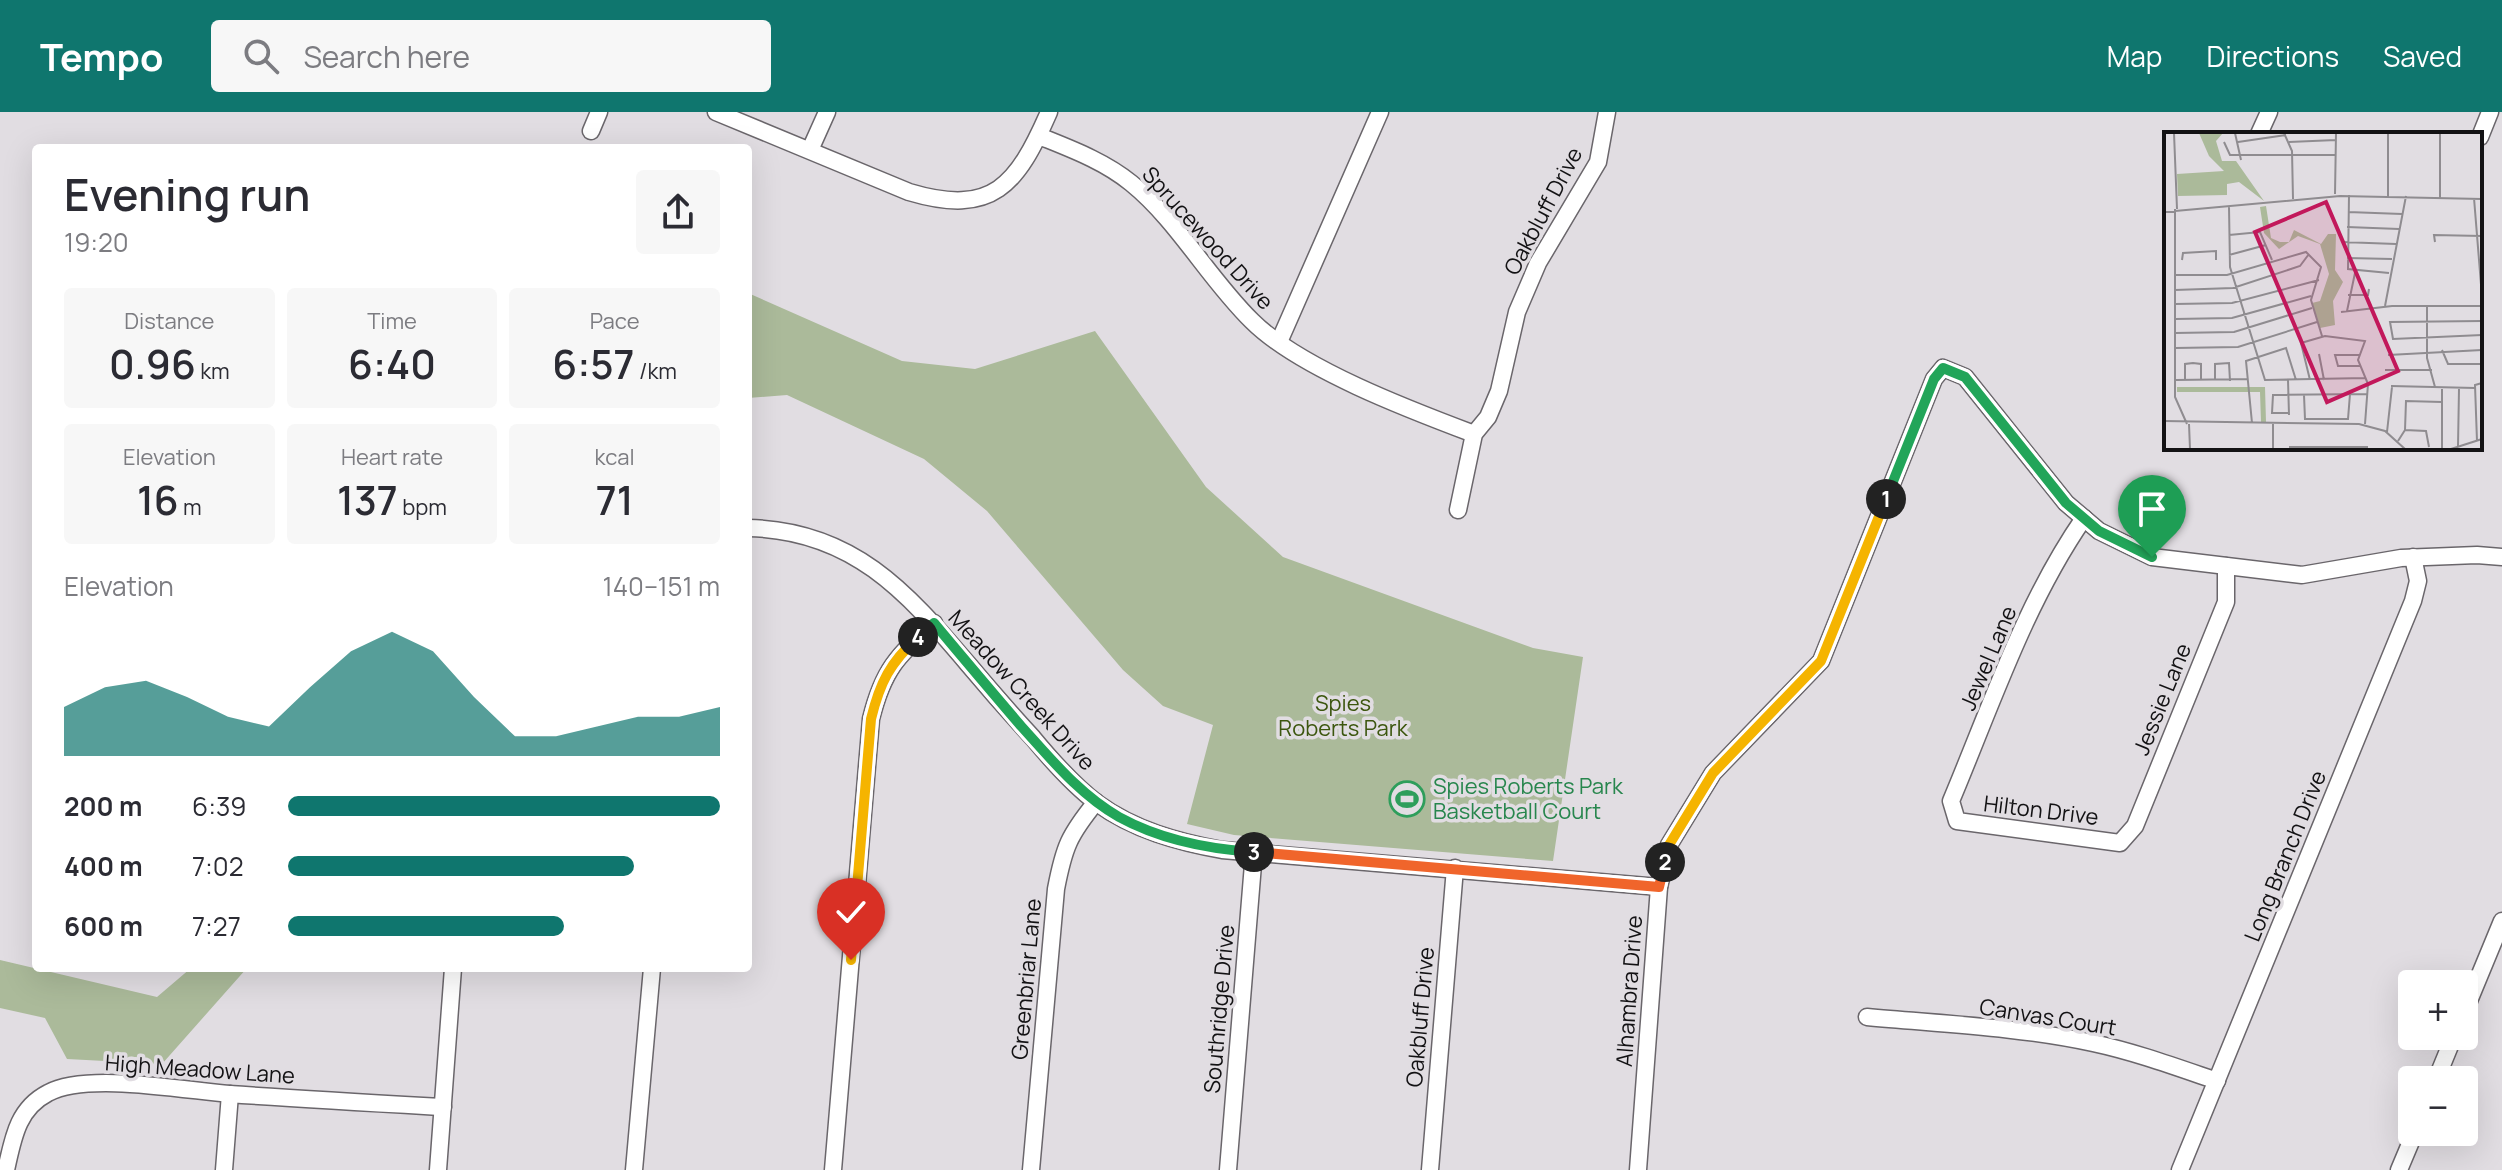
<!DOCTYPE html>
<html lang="en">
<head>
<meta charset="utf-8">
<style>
  :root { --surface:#fff; --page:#f7f7f7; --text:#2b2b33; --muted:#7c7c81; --accent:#0f766e }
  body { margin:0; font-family:Manrope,sans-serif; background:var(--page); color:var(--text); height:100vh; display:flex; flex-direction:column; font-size:30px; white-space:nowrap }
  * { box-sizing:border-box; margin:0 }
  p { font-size:26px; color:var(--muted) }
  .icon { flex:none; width:44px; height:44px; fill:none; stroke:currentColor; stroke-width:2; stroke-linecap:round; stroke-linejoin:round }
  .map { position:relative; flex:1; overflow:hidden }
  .drawer { position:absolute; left:32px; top:32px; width:720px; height:828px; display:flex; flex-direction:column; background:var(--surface); border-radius:8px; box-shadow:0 8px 32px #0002 }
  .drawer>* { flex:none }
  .tools { position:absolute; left:2398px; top:858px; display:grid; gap:16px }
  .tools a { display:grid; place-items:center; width:80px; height:80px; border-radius:8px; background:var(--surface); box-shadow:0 8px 32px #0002; font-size:40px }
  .pin { position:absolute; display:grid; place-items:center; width:68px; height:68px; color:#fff; margin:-82px -34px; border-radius:50% 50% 50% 0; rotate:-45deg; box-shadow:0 0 8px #0007 }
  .pin .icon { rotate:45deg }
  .km { position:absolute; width:40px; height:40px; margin:-20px; border-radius:50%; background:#222; color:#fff; font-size:22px; line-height:40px; text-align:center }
  .round { display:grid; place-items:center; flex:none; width:84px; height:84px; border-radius:8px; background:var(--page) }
  .headline { display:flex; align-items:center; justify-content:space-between; height:136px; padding:0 32px }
  h1 { font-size:44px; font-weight:600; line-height:60px }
  .stats { display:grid; grid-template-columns:repeat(3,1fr); gap:12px; height:136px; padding:8px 32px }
  .stats div { display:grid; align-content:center; border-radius:8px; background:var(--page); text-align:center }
  .stats b { font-size:40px; font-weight:600 }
  .stats small { font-size:22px; font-weight:400 }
  .stats p { font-size:22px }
  .chart { height:224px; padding:16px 32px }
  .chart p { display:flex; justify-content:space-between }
  .chart svg { width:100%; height:144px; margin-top:8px; fill:var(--accent); opacity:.7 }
  ul { padding:0 32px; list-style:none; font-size:26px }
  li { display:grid; grid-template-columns:128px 96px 1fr; align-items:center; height:60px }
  li i { height:20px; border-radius:10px; background:var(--accent) }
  header { display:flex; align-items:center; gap:48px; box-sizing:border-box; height:112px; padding:0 40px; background:var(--accent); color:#fff }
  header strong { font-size:38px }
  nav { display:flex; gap:44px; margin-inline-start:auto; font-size:28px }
  .search { width:560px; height:72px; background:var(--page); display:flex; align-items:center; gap:20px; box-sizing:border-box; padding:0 28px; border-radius:8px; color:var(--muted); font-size:30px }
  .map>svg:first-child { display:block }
  .green { fill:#abba9a }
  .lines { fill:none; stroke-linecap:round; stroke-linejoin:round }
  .minor-casing { stroke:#6a666b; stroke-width:19 }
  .minor { stroke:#fff; stroke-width:16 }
  .split-1-casing { stroke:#fff; stroke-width:16 }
  .split-2-casing { stroke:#fff; stroke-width:16 }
  .split-3-casing { stroke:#fff; stroke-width:16 }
  .split-4-casing { stroke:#fff; stroke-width:16 }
  .split-5-casing { stroke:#fff; stroke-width:16 }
  .split-1 { stroke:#22a559; stroke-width:10 }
  .split-2 { stroke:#f5b400; stroke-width:10 }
  .split-3 { stroke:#f0652b; stroke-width:10 }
  .split-4 { stroke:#22a559; stroke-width:10 }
  .split-5 { stroke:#f5b400; stroke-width:10 }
  .labels { text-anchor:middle; stroke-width:7; stroke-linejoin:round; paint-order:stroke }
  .street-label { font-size:22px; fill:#131214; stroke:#e1dde2 }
  .park-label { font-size:22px; fill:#3c560e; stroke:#e1dde2 }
  .leisure-label { font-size:22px; fill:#27864d; stroke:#e1dde2; text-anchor:start }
  .inset-road { fill:none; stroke:#8f8c90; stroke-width:2 }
  .view { fill:#c2185b; fill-opacity:0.15; stroke:#c2185b; stroke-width:4 }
  .inset-edge { fill:none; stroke:#131214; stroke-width:4 }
</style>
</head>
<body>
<header>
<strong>Tempo</strong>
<div class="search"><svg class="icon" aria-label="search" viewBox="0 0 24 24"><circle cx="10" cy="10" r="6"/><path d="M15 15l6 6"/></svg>Search here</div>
<nav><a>Map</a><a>Directions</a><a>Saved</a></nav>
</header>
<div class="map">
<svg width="2502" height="1058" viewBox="0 0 2502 1058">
  <rect width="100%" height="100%" fill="#e1dde2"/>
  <!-- green -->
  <g class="green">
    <path d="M748,181L902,249L975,257L1095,219L1206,375L1283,445L1533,536L1583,545L1553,749L1234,723L1187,712L1213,613L1163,594L1123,558L987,399L924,347L787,283L748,286Z"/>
    <path d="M0,848L157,885L191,856H247L162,952L67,947L45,906L0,896Z"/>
  </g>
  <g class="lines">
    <defs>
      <g id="minor">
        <path d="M716,0L909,80C993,105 1017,73 1049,0"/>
        <path d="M591,19L599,0"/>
        <path d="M2259,22L2269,0"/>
        <path d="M1039,24C1071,37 1104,49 1131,71C1178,109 1208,166 1252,209C1299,256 1410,298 1474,322"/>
        <path d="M2480,25L2490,0"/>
        <path d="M810,38L827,0"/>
        <path d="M1279,230L1380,0"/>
        <path d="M1458,398L1474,322L1488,305L1499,279L1517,200L1538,151L1598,50L1607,0"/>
        <path d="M2084,406C2025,491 1991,594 1951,689L1957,709L2120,731L2135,714L2226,490V454"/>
        <path d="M748,416C852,418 906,479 968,552C989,577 1011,602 1033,626C1052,649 1073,673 1097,691C1134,718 1178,730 1222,738L1659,775"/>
        <path d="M2464,901L2502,809"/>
        <path d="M1867,905C1942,912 2019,915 2093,931C2135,940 2176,955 2217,969"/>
        <path d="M2436,968L2454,924"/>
        <path d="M6,1058C13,1027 17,997 48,981C86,960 183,978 229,982C300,987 372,991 443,995"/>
        <path d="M224,1058L230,982"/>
        <path d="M438,1058L453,856"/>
        <path d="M634,1058L652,856"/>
        <path d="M833,1058L871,607C883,558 897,544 934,511"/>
        <path d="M1031,1058L1056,777C1064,735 1069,723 1096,690"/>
        <path d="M1228,1058L1254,740"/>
        <path d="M1430,1058L1455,756"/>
        <path d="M1638,1058L1659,775L1669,733L1713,661L1821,549L1934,267L1943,256L1965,265L2066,391L2099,419L2152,445L2302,463L2401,446L2477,443L2502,445"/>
        <path d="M2180,1058L2413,489L2418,469L2413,445"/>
        <path d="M2399,1058L2415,1020"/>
      </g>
    </defs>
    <!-- minor casing -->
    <use href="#minor" class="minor-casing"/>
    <!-- minor -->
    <use href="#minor" class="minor"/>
  </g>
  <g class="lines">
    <defs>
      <path id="split-1" d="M1886,387L1934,267L1943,256L1965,265L2066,391L2099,419L2152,445"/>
      <path id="split-2" d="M1665,750L1669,733L1713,661L1821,549L1886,387"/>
      <path id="split-3" d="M1254,740L1659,775L1665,750"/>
      <path id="split-4" d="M918,525L934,511C963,546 992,580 1021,614C1051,647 1080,683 1119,705C1161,728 1207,737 1254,740"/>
      <path id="split-5" d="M851,848L871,607C880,570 890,551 918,525"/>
    </defs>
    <!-- split-1 casing -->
    <use href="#split-1" class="split-1-casing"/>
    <!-- split-2 casing -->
    <use href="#split-2" class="split-2-casing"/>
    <!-- split-3 casing -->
    <use href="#split-3" class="split-3-casing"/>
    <!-- split-4 casing -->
    <use href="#split-4" class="split-4-casing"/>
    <!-- split-5 casing -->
    <use href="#split-5" class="split-5-casing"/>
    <!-- split-1 -->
    <use href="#split-1" class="split-1"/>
    <!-- split-2 -->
    <use href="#split-2" class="split-2"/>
    <!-- split-3 -->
    <use href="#split-3" class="split-3"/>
    <!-- split-4 -->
    <use href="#split-4" class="split-4"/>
    <!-- split-5 -->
    <use href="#split-5" class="split-5"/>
  </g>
  <!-- icons -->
  <defs>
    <symbol id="stadium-ring" viewBox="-11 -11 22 22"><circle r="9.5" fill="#e1dde2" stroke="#2e9e5b" stroke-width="1.5"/><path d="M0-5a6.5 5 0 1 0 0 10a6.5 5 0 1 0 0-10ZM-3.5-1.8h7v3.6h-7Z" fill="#2e9e5b"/></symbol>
  </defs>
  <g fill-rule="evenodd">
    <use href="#stadium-ring" x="1387" y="667" width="40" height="40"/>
  </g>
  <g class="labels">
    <!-- street labels -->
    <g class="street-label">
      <text transform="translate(1543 99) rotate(-62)" y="8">Oakbluff Drive</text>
      <text transform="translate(1208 126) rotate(48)" y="8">Sprucewood Drive</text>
      <text transform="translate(1988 546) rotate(-67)" y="8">Jewel Lane</text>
      <text transform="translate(1022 578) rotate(48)" y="8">Meadow Creek Drive</text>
      <text transform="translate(2162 587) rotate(-68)" y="8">Jessie Lane</text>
      <text transform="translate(2041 698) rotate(7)" y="8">Hilton Drive</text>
      <text transform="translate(2285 744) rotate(-68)" y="8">Long Branch Drive</text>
      <text transform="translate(1026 867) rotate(-85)" y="8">Greenbriar Lane</text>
      <text transform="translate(1629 879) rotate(-86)" y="8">Alhambra Drive</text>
      <text transform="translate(1219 897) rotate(-85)" y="8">Southridge Drive</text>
      <text transform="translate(1420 905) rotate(-85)" y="8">Oakbluff Drive</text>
      <text transform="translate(2048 905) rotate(9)" y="8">Canvas Court</text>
      <text transform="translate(200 957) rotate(4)" y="8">High Meadow Lane</text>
    </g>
    <!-- park labels -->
    <g class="park-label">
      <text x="1343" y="599">Spies<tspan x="1343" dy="25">Roberts Park</tspan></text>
    </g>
    <!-- leisure labels -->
    <g class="leisure-label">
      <text x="1433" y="682">Spies Roberts Park<tspan x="1433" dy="25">Basketball Court</tspan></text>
    </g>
  </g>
  <!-- overview -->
  <g transform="translate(2164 20)">
    <rect width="318" height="318" fill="#e1dde2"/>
    <path d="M35,1H59L52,9L58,29H72L100,69L75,50L63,52V63L14,64L13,42L60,39L45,24ZM102,74L107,106L116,110H125L130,98L157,112L164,102H172L171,138L179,150L169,169L171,193L156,196L148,171L156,169L165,142L156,112L134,104L115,117L100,101L96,75ZM13,255H101L102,290H97L96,260H13Z" fill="#abba9a"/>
    <path class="inset-road" d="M10,1L13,77M71,1L77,28M120,1L128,19L129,67M224,1V65M60,10L66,23H171M74,10L122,3M125,10L172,8M171,62L172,1M185,63L184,137L225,141M310,66L318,165M276,67V1M65,75L66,135L101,248L202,246M11,77V265L23,292M0,80L176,64L318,67M184,80L238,82M183,95L235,97M65,103L96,100L108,128M178,110L232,112M271,110L270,103L318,104M65,123L102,113M183,126L228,127M18,128L19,121L52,119V128M11,143H63L142,120L157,135L147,168L158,204M11,158L69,156L136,134L145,122M184,163H204L205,157M11,172L68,171L155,148M221,174L242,64M263,174V226L271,255M183,179L191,141M177,180L228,174H318M11,187L68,186L147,164M318,189L226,190L229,207L318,203M11,201L70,200L148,176M11,216L74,215L153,190M278,218L284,232H318M155,222L160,248M195,223H171L174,234H196M224,223L318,218M221,238H268M12,248L84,247M21,248V232L29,231L37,232V248M51,248V232L65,231L66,249M124,248L125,283M146,248L137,211L161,204L201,209L194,228L204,252L201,292M227,254L311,256M278,255V317M140,263L141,287H184L186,262M125,281H108L109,263L204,262M0,289L195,292L221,299L241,317M88,291L82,229L122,216L132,248M25,292L26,317M109,292V317M241,298L262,299L265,315M223,300L228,255M234,309L241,298L242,269L278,270M313,309L311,253L318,251M294,314L295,257M125,315H204M287,317L318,307"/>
    <path class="view" d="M162,70L234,239L163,270L91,100Z"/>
    <rect width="318" height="318" class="inset-edge"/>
  </g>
</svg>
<div class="tools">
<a>+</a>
<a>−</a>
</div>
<div class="pin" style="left:2152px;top:445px;background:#1e9e55"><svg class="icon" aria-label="arrive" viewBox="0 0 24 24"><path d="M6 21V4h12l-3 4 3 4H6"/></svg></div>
<div class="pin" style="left:851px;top:848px;background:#d93025"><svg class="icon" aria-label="check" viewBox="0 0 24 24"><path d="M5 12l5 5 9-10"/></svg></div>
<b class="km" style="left:1886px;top:387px">1</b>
<b class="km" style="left:1665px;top:750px">2</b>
<b class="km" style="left:1254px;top:740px">3</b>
<b class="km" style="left:918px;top:525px">4</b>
<section class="drawer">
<div class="headline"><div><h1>Evening run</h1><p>19:20</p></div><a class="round"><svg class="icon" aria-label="share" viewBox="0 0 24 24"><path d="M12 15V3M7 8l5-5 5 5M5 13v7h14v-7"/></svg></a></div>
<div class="stats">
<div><p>Distance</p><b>0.96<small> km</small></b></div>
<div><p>Time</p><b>6:40</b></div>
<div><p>Pace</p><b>6:57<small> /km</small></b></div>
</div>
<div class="stats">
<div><p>Elevation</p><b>16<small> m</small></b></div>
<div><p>Heart rate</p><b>137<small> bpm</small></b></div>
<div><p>kcal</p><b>71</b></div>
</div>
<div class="chart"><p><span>Elevation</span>140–151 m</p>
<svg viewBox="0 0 160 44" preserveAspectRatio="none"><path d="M0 44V29L10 23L20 21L30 26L40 32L50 35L60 23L70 12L80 6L90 12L100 26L110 38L120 38L130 35L140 32L150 32L160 29V44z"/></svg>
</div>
<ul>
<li><b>200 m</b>6:39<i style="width:100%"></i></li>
<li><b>400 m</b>7:02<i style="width:80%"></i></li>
<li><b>600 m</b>7:27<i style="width:64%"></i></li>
</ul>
</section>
</div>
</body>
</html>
